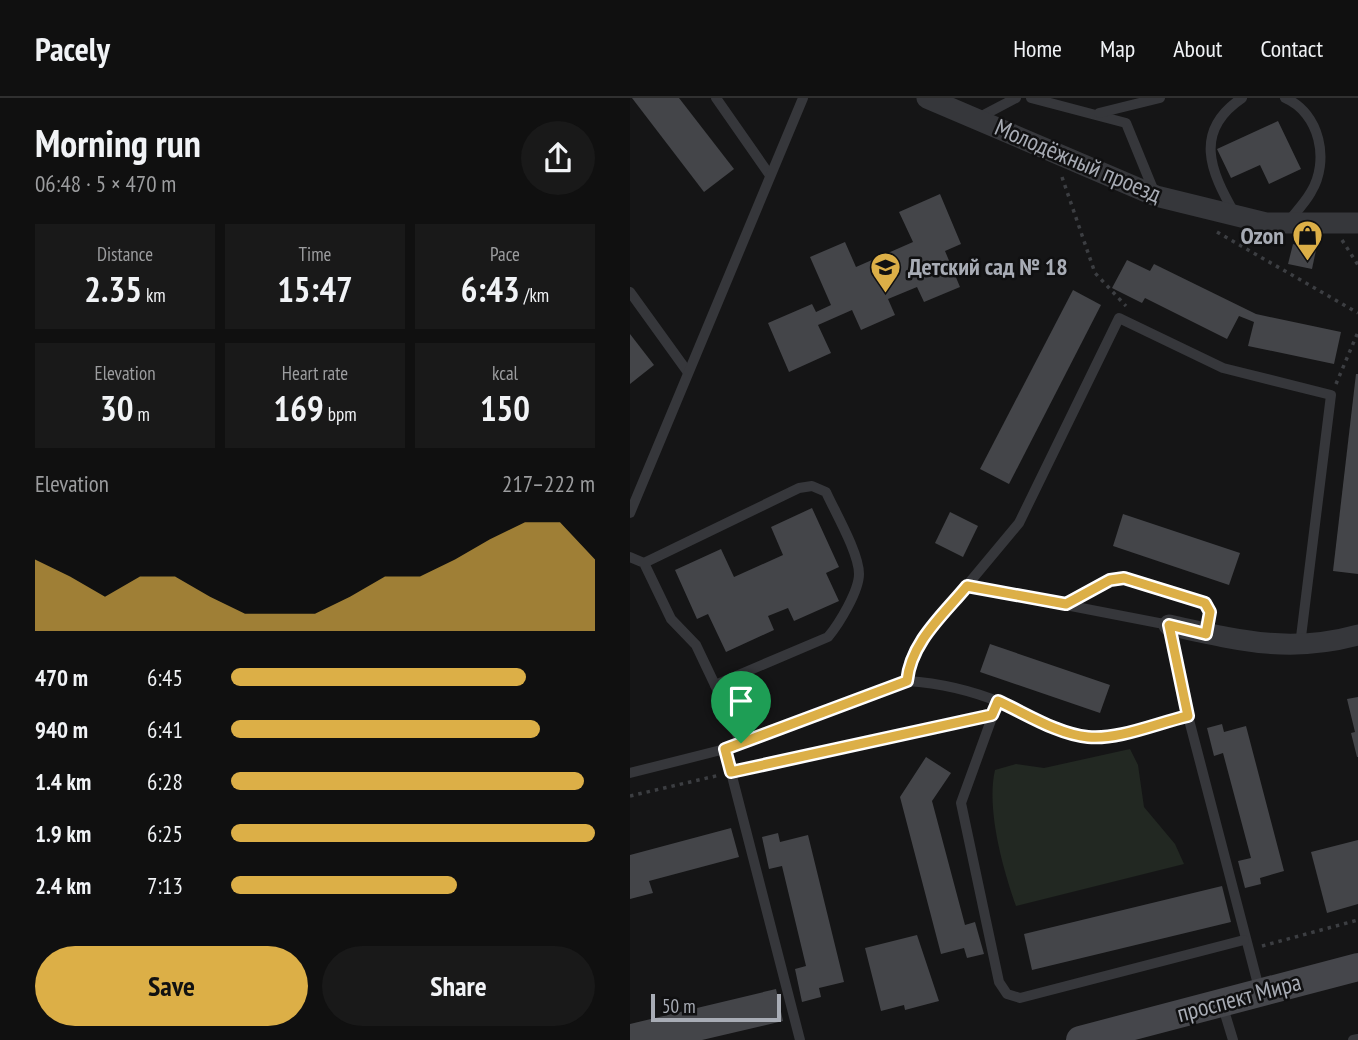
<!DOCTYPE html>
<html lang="en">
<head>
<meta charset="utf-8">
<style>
  :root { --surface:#101010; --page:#191919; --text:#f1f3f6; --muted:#9c9d9f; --line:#303030; --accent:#dcaf47 }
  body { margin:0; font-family:"PT Sans Narrow",sans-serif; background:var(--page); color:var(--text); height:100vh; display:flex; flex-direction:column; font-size:26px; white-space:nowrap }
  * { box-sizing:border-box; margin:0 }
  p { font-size:23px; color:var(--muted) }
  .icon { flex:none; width:38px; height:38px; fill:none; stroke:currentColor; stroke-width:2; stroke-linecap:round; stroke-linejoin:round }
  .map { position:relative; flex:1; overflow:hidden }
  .sheet { display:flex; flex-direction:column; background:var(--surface); width:630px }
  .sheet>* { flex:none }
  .scale { position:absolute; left:21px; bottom:18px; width:130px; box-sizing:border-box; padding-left:7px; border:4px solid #a8acb5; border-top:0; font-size:19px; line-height:24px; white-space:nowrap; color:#a8acb5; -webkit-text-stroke:5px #101011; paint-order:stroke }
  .pin { position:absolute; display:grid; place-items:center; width:60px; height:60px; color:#fff; margin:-72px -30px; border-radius:50% 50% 50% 0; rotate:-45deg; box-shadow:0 0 7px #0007 }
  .pin .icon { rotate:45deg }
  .round { display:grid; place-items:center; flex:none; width:74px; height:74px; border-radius:37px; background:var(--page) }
  .overview { display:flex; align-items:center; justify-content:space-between; height:119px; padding:0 35px }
  h1 { font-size:38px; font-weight:700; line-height:52px }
  .figures { display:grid; grid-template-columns:repeat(3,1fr); gap:10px; height:119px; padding:7px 35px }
  .figures div { display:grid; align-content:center; border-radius:0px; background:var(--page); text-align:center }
  .figures b { font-size:35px; font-weight:700 }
  .figures small { font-size:19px; font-weight:400 }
  .figures p { font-size:19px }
  .chart { height:196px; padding:14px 35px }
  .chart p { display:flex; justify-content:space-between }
  .chart svg { width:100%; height:126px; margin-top:7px; fill:var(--accent); opacity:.7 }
  .primary-button { display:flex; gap:14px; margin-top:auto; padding:14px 35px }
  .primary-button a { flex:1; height:80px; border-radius:42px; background:var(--accent); color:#111; font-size:28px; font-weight:700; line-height:80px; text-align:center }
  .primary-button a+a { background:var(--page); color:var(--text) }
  ul { padding:0 35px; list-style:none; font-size:23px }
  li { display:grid; grid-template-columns:112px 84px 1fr; align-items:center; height:52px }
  li i { height:18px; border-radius:9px; background:var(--accent) }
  header { display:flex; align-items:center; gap:42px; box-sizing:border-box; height:98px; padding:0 35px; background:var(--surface); border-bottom:2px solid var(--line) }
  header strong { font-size:33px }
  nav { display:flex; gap:38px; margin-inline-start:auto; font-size:24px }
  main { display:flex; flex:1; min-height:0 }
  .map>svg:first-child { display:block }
  .green { fill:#222822 }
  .building { fill:#444549 }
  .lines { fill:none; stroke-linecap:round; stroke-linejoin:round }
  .path { stroke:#3c3e42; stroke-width:3.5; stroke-dasharray:3.5 5; stroke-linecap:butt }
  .service { stroke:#36373b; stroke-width:10 }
  .minor { stroke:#36373b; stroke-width:21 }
  .secondary { stroke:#45464b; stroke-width:28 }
  .route-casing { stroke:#fff; stroke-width:14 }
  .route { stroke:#dcaf47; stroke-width:9 }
  .labels { text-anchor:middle; stroke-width:5; stroke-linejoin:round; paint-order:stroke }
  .street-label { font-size:24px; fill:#a8acb5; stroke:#101011 }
  .poi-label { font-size:24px; font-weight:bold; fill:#a8acb5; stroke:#101011; text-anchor:end }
</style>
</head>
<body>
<header>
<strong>Pacely</strong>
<nav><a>Home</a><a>Map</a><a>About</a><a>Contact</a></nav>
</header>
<main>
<section class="sheet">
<div class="overview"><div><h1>Morning run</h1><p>06:48 · 5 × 470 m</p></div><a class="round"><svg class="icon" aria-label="share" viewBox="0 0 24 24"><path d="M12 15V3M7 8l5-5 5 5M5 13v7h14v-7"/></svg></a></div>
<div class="figures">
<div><p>Distance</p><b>2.35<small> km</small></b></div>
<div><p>Time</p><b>15:47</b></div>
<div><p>Pace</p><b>6:43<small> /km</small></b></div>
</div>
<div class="figures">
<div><p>Elevation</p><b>30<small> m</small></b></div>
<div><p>Heart rate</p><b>169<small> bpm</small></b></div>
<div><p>kcal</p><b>150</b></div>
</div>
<div class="chart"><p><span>Elevation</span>217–222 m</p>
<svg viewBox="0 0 160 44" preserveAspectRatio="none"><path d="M0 44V19L10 25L20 32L30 25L40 25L50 32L60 38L70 38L80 38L90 32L100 25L110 25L120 19L130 12L140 6L150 6L160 19V44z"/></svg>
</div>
<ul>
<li><b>470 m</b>6:45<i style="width:81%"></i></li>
<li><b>940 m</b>6:41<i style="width:85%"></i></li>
<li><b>1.4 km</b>6:28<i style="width:97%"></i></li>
<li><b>1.9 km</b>6:25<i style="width:100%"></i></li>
<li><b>2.4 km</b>7:13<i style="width:62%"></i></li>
</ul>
<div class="primary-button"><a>Save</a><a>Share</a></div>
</section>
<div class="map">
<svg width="728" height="942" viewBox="0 0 728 942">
  <rect width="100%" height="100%" fill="#151516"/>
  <!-- green -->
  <path class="green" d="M500,651L508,667L514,709L545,746L554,766L386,808C373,771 356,711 365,672L386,666L414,670Z"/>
  <!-- building -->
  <g class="building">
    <path d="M2,0H49L104,71L74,94Z"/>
    <path d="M648,23L671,71L639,86L630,67L601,80L587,51Z"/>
    <path d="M310,96L331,146L315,153L330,189L294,204L287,189L258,201L265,217L231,232L222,212L188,227L201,255L159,274L138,225L182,206L186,214L201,207L180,159L215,144L226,169L283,144L269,114Z"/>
    <path d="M663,146L686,152L682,171L658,166Z"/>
    <path d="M497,162L520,173L524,166L626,216L711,234L704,266L618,248L624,224L609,218L597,241L515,200L512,205L482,190Z"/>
    <path d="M443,192L471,207L379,386L350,371Z"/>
    <path d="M0,236L24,267L0,286Z"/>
    <path d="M726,276H728V476L703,473Z"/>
    <path d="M182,410L209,469L196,475L209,503L164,523L158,510L138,518L144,532L96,554L78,516L67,521L45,472L91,451L104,479L153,457L141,429Z"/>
    <path d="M320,414L348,428L333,459L305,445Z"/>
    <path d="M493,416L610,455L599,487L483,448Z"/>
    <path d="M360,546L480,587L470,615L350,574Z"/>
    <path d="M728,599V659H727L721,635L725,634L717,601Z"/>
    <path d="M592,626L594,634L616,628L654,773L630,780L631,786L615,790L608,763L621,760L593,655L584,658L577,630Z"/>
    <path d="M296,659L321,675L302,703L335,827L345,824L354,856L337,860L334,850L311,856L270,699Z"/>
    <path d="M101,730L109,759L19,783L23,795L0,801V757Z"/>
    <path d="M148,735L150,744L178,737L214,884L189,890L191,899L172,904L165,871L176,868L152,768L139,771L132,739Z"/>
    <path d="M728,742V806L697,815L681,754Z"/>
    <path d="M592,788L601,824L402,872L394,836Z"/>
    <path d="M287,837L309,903L275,912L274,907L251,913L235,850Z"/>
    <path d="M146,891L153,923L72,942H0V926Z"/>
  </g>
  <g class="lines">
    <!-- path -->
    <g class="path">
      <path d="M432,79L465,175L496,208"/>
      <path d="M587,134L728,215"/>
      <path d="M712,142L728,167"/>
      <path d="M706,286L728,234"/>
      <path d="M115,671L346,621"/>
      <path d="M0,698L90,677"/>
      <path d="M632,848L728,822"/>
    </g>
    <!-- service -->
    <g class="service">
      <path d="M86,0L139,76"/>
      <path d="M401,0L496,25L525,96"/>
      <path d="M655,0C690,15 700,63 681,94C675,105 665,115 657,125"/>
      <path d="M469,15L530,0"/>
      <path d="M348,20L386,0"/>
      <path d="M605,116C580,73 563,33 612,0"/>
      <path d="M0,194L57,273"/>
      <path d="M0,415L173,0"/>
      <path d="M0,459L14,465L41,521L66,547L85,587L198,539C209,526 229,493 229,476C229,455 205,414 196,394L182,388L169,390L14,465"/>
      <path d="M337,488L539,527L558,618L630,894"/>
      <path d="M436,506L480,482L494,480L575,505L580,514L576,535"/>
      <path d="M277,583L279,564L289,545L389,425L489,220L593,270L701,297L670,547"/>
      <path d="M85,587L111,645"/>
      <path d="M368,603L331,705L369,884L377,896L390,900L614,842"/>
      <path d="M95,651L170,942"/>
      <path d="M0,675L95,651L277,583C308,585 343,593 372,605C398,616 428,636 457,639C486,642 529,625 558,618"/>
      <path d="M592,906L603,942"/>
      <path d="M723,942L728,941"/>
    </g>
    <!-- minor -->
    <g class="minor">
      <path d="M297,0L526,98L636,125H728"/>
      <path d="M539,527C607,542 659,556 728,537"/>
    </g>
    <!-- secondary -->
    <path class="secondary" d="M450,942L728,869"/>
  </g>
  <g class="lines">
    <defs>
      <path id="route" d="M494,480L575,505L580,514L576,536L539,527L558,618C527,625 489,642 458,639C427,636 395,615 368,603L362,617L101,674L95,651L277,583C281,544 313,517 337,488L436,506L480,482Z"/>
    </defs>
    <!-- route casing -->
    <use href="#route" class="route-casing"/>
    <!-- route -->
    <use href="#route" class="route"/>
  </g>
  <!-- icons -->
  <defs>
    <symbol id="shop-pin" viewBox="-11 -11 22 30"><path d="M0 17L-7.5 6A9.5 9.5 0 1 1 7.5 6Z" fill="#dcaf47" stroke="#101011"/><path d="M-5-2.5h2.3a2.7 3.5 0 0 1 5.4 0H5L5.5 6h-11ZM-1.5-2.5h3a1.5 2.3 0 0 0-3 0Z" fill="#111"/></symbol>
    <symbol id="school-pin" viewBox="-11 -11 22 30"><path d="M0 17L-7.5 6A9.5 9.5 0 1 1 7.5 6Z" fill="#dcaf47" stroke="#101011"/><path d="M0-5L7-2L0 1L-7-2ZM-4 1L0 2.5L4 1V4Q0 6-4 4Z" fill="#111"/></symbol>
  </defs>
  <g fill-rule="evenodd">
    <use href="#shop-pin" x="660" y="120" width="35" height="47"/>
    <use href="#school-pin" x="238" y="152" width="35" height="47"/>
  </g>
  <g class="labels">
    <!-- street labels -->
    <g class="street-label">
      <text transform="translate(448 63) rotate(23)" y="8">Молодёжный проезд</text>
      <text transform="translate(609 900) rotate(-15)" y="8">проспект Мира</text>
    </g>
    <!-- poi labels -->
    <g class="poi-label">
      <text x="654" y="146">Ozon</text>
      <text x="278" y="177" text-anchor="start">Детский сад № 18</text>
    </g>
  </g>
</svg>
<div class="scale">50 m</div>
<div class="pin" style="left:111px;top:645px;background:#1e9e55"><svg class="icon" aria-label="arrive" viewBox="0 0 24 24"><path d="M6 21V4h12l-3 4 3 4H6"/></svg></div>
</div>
</main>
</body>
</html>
